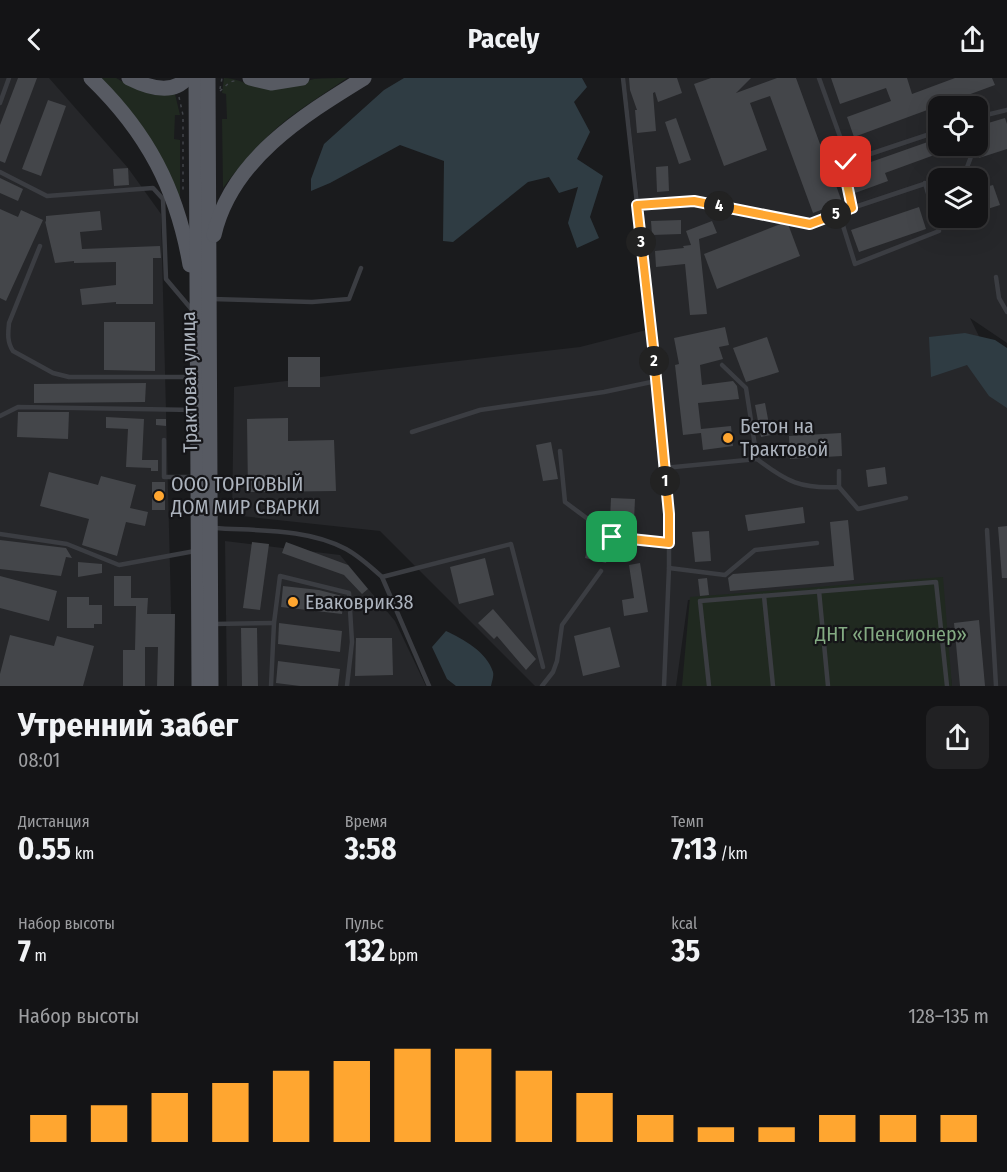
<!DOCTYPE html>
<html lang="ru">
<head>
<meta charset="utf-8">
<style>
  :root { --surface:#141416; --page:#212123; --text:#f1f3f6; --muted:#9d9ea1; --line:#333335; --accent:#ffa630 }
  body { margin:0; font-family:"Fira Sans Condensed",sans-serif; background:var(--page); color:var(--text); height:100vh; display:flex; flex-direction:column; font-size:22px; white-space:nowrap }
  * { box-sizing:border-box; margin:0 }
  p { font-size:20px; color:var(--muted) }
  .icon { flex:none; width:33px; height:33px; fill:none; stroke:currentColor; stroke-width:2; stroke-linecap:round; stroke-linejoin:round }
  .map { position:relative; height:608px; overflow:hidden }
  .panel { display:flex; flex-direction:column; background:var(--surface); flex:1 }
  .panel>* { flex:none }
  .controls { position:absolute; left:928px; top:18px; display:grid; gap:12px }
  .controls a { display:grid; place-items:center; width:60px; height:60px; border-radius:12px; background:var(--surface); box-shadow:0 6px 24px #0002,0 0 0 2px var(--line); font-size:30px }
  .pin { position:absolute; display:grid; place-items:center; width:51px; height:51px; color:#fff; margin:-26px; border-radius:12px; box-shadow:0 3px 9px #0006 }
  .km { position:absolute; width:30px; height:30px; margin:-15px; border-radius:50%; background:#222; color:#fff; font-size:16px; line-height:30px; text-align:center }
  .round { display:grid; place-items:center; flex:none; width:63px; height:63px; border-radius:12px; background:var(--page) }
  .summary { display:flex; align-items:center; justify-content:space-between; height:102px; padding:0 18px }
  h1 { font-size:33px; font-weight:700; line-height:45px }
  .figures { display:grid; grid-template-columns:repeat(3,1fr); gap:9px; height:102px; padding:6px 18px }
  .figures div { display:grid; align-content:center }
  .figures b { font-size:30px; font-weight:700 }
  .figures small { font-size:16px; font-weight:400 }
  .figures p { font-size:16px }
  .chart { height:168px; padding:12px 18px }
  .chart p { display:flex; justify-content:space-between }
  .chart svg { width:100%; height:108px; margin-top:6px; stroke:var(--accent); stroke-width:6 }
  header { display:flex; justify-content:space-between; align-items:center; height:78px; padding:0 18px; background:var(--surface); font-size:27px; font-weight:700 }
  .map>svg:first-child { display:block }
  .built { fill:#26272a; fill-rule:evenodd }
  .green { fill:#202920 }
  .water { fill:#2f3c43 }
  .building { fill:#44464a }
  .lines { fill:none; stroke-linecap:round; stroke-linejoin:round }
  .path { stroke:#41444a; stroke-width:1.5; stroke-dasharray:3 4.5; stroke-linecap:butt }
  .lane { stroke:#3b3d42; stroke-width:4.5 }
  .primary { stroke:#575a62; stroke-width:15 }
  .route-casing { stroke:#fff; stroke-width:12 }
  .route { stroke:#ffa630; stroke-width:8 }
  .poi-dot { fill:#ffa630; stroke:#151518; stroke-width:2 }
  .labels { text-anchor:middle; stroke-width:4.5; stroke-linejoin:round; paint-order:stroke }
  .street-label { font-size:20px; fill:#acb3bd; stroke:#151518 }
  .poi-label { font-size:20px; fill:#acb3bd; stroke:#151518; text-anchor:start }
  .park-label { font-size:20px; fill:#83aa82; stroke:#151518 }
</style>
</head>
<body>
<header><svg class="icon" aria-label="back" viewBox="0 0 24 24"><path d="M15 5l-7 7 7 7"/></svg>Pacely<svg class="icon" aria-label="share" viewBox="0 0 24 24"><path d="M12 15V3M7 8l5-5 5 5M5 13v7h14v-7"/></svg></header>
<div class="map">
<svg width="1007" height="608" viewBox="0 0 1007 608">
  <rect width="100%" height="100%" fill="#1a1b1d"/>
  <!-- built -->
  <g class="built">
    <path d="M0,0H49L128,90L161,136L173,608H0Z"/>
    <path d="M625,0H1007V265L970,240L1007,315V608H952L939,502L688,522L676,608H535L380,453L232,437L234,309L580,269L654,250ZM939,28H978V68H939ZM939,100H978V140H939Z"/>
    <path d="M225,463L340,477L395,543L426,608H227Z"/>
  </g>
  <!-- green -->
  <g class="green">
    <path d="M96,0H116L132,9L154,17L175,16L180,37H175L174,61L180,62V126C170,79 126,37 96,0Z"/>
    <path d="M224,0C239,0 249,9 264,10C280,11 299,5 314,1C324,0 337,0 347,0C321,18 292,35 269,57C252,73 237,91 223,110L222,41H227L226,16L222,15Z"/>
    <path d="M943,499L952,608H682L690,519Z"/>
  </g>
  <!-- water -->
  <g class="water">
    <path d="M404,0H582L587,9L574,24L590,54L577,81L603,98L590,139L599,160L577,170L568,145L578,109L559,115L549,99L528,104L453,164L443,163L444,83L400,67L330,105L311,113V101L324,66L384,12Z"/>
    <path d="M965,255L995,262L1007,270V330L989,318L967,287L931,299L929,259Z"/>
    <path d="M446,553C463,561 487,574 493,594C494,598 492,603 491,608H456L447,601L432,569Z"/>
  </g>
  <!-- building -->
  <g class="building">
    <path d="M18,0H37L5,85L0,83V47Z"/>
    <path d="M629,0H677L682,15L658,24L655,14L653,15L656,53L637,55L635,32H637L630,12Z"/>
    <path d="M711,0H751L736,15L777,0H796L820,66L832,61L840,84L829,88L842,124L813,135L770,18L750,25L767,72L724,88L694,6Z"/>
    <path d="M831,0H907L912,16L955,0H992L995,7L854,59L847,39L891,23L886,10L840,26Z"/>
    <path d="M48,22L66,28L41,98L22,91Z"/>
    <path d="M676,40L691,82L679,86L665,44Z"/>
    <path d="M1005,40L1007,46V71L979,80L976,68L978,64L981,63L978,48Z"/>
    <path d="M939,60V68H959L885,95L888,103L855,115L851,101V91Z"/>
    <path d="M668,88L669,113L657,114L656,89Z"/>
    <path d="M128,90L129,107L114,108L113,91Z"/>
    <path d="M0,100L23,111L18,123L0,115Z"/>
    <path d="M993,107L1000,127L978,134V111Z"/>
    <path d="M919,129L926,151L859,174L851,152Z"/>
    <path d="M0,131L18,139L21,132L43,142L6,223L0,220Z"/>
    <path d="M100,133L102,152L80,154L82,171L160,168L161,180H153V226H116V224L82,227L80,211L116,207V184L74,185V183L55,185L45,143L46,144V138Z"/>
    <path d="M681,142V156L652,157L651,143Z"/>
    <path d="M712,143L717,155L699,161L707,236L690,237L685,186L656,189L655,173L684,170L683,168L691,167L686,153Z"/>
    <path d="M783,145L788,146L800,178L717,211L704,176Z"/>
    <path d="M104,244H155V293L104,292Z"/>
    <path d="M725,249L729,267L719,269L723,281L700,287L702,307L733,303L737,308L739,321L698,325L701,351L731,348L733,368L703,372L701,355L683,357L675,287L679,286L674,260Z"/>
    <path d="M767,259L779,294L746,304L733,270Z"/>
    <rect x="288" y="279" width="32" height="30"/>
    <path d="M146,305L145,324L34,325V306Z"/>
    <path d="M765,325L771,357L761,359L755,327Z"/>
    <path d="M18,334H69L68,361L17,359Z"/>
    <path d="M106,339L144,341L142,382H158V393H151V390L126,389L128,351L106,350Z"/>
    <path d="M288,340V363L334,362L336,413L248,414L247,341Z"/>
    <path d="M156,341H166V348L156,347Z"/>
    <path d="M841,355L842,378L790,381L789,358Z"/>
    <path d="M551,364L558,401L543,403L536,367Z"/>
    <path d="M885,389L887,406L868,409L866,392Z"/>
    <path d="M49,394L98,407L101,398L136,407L130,430L148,434L145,448L126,444L117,478L82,467L89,441L40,428Z"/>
    <rect x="152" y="404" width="13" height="28"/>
    <path d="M611,420L635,421L634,443L610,441Z"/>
    <path d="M803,429L805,445L748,453L745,437Z"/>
    <path d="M848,442L854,502L730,513L728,500L733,496L834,488L830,444Z"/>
    <path d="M1007,448V500H1002L998,449Z"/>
    <path d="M709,453L711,483L695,484L692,454Z"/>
    <path d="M0,462L66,470L72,480L66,479L61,498L0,491Z"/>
    <path d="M252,464L269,466L260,532L243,530Z"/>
    <path d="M286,464L348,487L368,511L362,516L344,497L282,475Z"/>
    <path d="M589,464L610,469L606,485L585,480Z"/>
    <path d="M485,480L494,517L459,526L450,489Z"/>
    <path d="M78,484L102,486V495L78,499Z"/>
    <path d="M640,485L648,534L624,538L622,522L634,520L629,487Z"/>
    <path d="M0,498L57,513L49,543L0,530Z"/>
    <path d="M114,498H131V520H148L147,536H175L174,608H157L158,569H145V608H123V572H135L136,528H114Z"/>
    <path d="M707,500L709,517L700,518L698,501Z"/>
    <path d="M283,508L319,512L342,518L344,521L342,536L281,529Z"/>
    <path d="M67,519H89V527H102V546H94V550H67Z"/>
    <path d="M493,531L536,581L526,592L497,558L494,561L478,545Z"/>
    <path d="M979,542L985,608H960L954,545Z"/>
    <path d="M279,545L342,553L340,574L278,566Z"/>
    <path d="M610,549L620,589L583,598L574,558Z"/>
    <path d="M241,550H257L258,608H242Z"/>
    <path d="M10,557L54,568L57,558L94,568L83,608H0V596Z"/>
    <path d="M356,560H392L393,597L355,598Z"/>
    <path d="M278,583L340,591L338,608H300L276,605Z"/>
  </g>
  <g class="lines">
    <!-- path -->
    <g class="path">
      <path d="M220,11L222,0"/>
      <path d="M220,13L230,4L238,2"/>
      <path d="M179,19L183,37V115"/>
    </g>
    <!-- lane -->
    <g class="lane">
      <path d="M623,0L653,269L669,436V490L664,608"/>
      <path d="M0,25L9,0"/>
      <path d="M978,39L1007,32"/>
      <path d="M846,84L939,53"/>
      <path d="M0,94L47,118L153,110L163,121L166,201L193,233"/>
      <path d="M637,127L694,123L810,146L852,130L846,101L847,78L819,0"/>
      <path d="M852,130L966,92L972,76V68"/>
      <path d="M839,135L855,186L939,153L925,105"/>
      <path d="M40,168L9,245C8,255 7,264 13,273L53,295L69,299H195"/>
      <path d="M996,199L999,220L1007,234"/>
      <path d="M212,221L312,224L349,221L361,190"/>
      <path d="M0,338L18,329L195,332"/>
      <path d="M412,354L480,332L604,314L656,303"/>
      <path d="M164,362V399H196"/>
      <path d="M560,373L565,424L612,459L669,465"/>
      <path d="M757,381C787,404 801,411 839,409V393"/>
      <path d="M664,390L757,381L746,310L722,287"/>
      <path d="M839,409L858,431L906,420"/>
      <path d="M214,450C257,453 307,450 346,471C359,478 371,489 382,499L429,608"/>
      <path d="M987,452L996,608"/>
      <path d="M0,456L67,466L119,487L195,473"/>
      <path d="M669,490L725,497L755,472L817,465"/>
      <path d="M382,499L511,466L543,589"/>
      <path d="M819,513L828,608"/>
      <path d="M764,518L773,608"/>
      <path d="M214,546L274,545"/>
      <path d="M271,608L274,545L280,498L349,515L352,564L347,608"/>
      <path d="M542,608L553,594L557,583L562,547L601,493"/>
      <path d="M709,608L700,523L936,504L947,608"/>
    </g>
    <!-- primary -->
    <g class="primary">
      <path d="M91,0C147,54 177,111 190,187"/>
      <path d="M129,0C147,9 172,18 187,0"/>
      <path d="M196,0L199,608"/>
      <path d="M208,0L211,608"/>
      <path d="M250,0L271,5L302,0"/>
      <path d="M214,157C231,82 302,38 364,0"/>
    </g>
  </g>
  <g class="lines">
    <defs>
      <path id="route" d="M612,459L669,465V436L653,269L637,127L694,123L810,146L852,130L846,101V84"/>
    </defs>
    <!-- route casing -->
    <use href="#route" class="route-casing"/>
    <!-- route -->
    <use href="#route" class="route"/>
  </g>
  <!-- markers -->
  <g class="poi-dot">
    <circle cx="728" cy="360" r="6"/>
    <circle cx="159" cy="418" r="6"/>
    <circle cx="293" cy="524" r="6"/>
  </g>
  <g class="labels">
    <!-- street labels -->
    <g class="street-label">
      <text transform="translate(189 304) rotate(-91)" y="7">Трактовая улица</text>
    </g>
    <!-- poi labels -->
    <g class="poi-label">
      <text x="740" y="355">Бетон на<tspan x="740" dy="23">Трактовой</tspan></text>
      <text x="171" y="413">ООО ТОРГОВЫЙ<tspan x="171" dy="23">ДОМ МИР СВАРКИ</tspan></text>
      <text x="305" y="531">Еваковрик38</text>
    </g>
    <!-- park labels -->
    <g class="park-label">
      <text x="891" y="563">ДНТ «Пенсионер»</text>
    </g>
  </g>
</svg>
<div class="controls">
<a><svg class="icon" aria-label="locate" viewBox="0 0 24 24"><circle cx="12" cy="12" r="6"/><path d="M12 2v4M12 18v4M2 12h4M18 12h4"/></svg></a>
<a><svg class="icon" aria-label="layers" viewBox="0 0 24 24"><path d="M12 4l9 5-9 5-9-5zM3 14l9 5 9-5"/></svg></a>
</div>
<div class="pin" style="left:612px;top:459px;background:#1e9e55"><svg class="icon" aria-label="arrive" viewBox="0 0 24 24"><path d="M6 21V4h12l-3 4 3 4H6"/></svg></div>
<div class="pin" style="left:846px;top:84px;background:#d93025"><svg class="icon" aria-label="check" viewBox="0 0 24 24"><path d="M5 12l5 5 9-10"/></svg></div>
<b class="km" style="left:665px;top:403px">1</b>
<b class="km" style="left:654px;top:283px">2</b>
<b class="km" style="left:641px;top:164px">3</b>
<b class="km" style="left:719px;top:128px">4</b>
<b class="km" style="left:836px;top:136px">5</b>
</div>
<section class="panel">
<div class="summary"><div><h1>Утренний забег</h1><p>08:01</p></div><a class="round"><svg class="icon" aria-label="share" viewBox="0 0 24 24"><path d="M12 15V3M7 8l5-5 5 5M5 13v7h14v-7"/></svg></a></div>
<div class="figures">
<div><p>Дистанция</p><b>0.55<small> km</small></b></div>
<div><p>Время</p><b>3:58</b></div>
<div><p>Темп</p><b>7:13<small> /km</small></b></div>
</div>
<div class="figures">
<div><p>Набор высоты</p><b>7<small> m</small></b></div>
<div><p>Пульс</p><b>132<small> bpm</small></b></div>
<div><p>kcal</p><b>35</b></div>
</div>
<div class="chart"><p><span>Набор высоты</span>128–135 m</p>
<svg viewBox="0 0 160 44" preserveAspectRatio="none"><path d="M5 44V33M15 44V29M25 44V24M35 44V20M45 44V15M55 44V11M65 44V6M75 44V6M85 44V15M95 44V24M105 44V33M115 44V38M125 44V38M135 44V33M145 44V33M155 44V33"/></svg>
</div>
</section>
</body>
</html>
